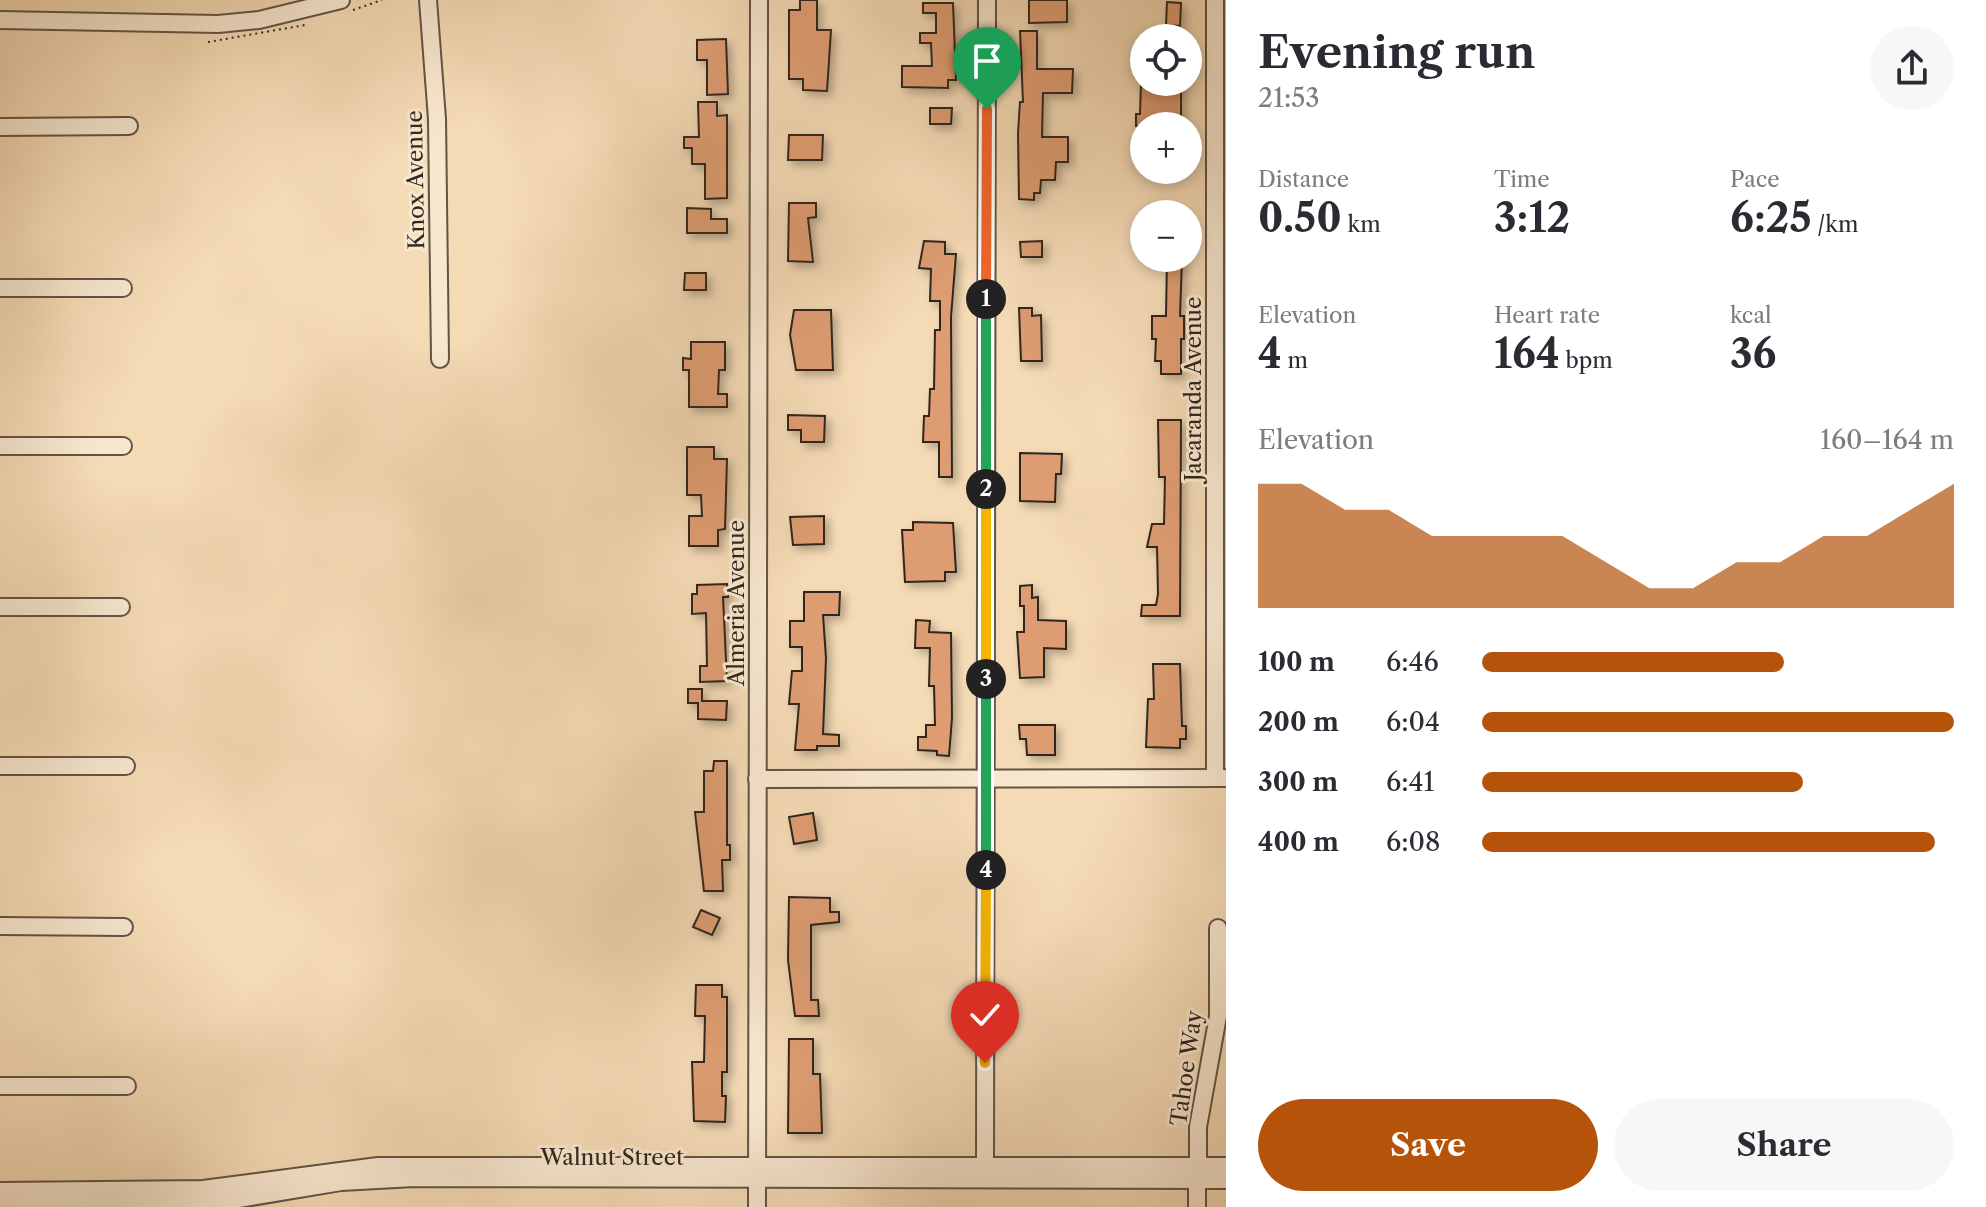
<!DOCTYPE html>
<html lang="en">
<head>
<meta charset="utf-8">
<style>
  :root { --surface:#fff; --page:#f7f7f7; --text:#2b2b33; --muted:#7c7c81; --accent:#b45309 }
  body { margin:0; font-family:"Libre Caslon Text",serif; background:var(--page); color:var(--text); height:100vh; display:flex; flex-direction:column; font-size:30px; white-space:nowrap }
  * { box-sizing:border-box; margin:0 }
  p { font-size:26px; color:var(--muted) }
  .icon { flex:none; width:44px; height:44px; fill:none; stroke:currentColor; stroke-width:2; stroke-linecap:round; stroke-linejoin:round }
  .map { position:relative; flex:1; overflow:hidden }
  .details { display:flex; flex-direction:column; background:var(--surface); width:760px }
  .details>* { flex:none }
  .tools { position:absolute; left:1130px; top:24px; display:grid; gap:16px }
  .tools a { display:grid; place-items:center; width:72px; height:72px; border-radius:50%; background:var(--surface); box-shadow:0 4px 12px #0003; font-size:40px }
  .pin { position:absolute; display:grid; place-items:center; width:68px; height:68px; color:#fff; margin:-82px -34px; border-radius:50% 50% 50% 0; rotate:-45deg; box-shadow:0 0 8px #0007 }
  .pin .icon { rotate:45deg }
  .km { position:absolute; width:40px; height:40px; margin:-20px; border-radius:50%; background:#222; color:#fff; font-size:22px; line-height:40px; text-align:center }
  .round { display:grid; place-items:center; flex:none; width:84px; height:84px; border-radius:42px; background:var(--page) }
  .head { display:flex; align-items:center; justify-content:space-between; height:136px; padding:0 32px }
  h1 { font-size:44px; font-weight:700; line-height:60px }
  .metrics { display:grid; grid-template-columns:repeat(3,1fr); gap:12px; height:136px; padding:8px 32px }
  .metrics div { display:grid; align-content:center }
  .metrics b { font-size:40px; font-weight:700 }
  .metrics small { font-size:22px; font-weight:400 }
  .metrics p { font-size:22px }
  .chart { height:224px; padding:16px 32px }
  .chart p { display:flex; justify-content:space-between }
  .chart svg { width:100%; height:144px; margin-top:8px; fill:var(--accent); opacity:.7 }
  .action { display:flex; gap:16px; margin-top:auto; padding:16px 32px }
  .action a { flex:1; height:92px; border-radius:48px; background:var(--accent); color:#fff; font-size:32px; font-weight:700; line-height:92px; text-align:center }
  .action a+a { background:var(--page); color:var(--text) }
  ul { padding:0 32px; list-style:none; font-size:26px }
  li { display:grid; grid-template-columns:128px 96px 1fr; align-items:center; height:60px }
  li i { height:20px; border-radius:10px; background:var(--accent) }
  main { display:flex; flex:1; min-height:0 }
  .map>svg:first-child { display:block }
  .building { fill:#dd9c71; stroke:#30271e; stroke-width:2; filter:url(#shadow) }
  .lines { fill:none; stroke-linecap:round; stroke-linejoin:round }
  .minor-casing { stroke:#615444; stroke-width:20 }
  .path { stroke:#30271e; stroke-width:2; stroke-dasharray:2 4; stroke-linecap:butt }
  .minor { stroke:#f8e7cf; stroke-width:16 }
  .split-1-casing { stroke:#fff; stroke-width:16 }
  .split-2-casing { stroke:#fff; stroke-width:16 }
  .split-3-casing { stroke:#fff; stroke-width:16 }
  .split-4-casing { stroke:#fff; stroke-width:16 }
  .split-5-casing { stroke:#fff; stroke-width:16 }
  .split-1 { stroke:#f0652b; stroke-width:10 }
  .split-2 { stroke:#22a559; stroke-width:10 }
  .split-3 { stroke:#f5b400; stroke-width:10 }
  .split-4 { stroke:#22a559; stroke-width:10 }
  .split-5 { stroke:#f5b400; stroke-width:10 }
  .labels { text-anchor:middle; stroke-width:6; stroke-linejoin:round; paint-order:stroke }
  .street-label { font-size:22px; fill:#30271e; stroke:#f8e7cf }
</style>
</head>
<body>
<main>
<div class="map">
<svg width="1226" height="1207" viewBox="0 0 1226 1207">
  <defs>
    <filter id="shadow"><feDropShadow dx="4.5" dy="4.5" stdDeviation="4" flood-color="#0004"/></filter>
  </defs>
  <rect width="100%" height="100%" fill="#f4dab5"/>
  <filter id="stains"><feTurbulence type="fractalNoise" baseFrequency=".0025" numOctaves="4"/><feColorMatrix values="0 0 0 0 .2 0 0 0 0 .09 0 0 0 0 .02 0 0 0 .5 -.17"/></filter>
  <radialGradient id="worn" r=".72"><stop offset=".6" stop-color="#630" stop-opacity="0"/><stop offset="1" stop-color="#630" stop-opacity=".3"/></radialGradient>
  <!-- building -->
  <g class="building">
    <path d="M800,0H817V30H831L827,91L803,90V79H789V10H800Z"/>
    <path d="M1029,0H1067V22L1029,23Z"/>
    <path d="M1167,2L1181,3L1180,26L1166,25Z"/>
    <path d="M923,3H953L956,80H948V88L902,87V66H932L931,43H920V33H936V13H923Z"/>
    <path d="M1020,31H1037V69H1073L1072,93H1043L1042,137H1068V162H1056L1055,180H1041L1040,193H1034V200L1019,199L1018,133L1020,102H1023Z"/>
    <path d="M726,39L728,94L707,95V60H697V40Z"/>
    <path d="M1141,82H1181V126H1136V114H1140Z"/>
    <path d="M698,102H717V116L727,115V198L705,199V164H692V148H684V137H699Z"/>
    <path d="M930,108H952L951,124H930Z"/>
    <path d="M789,135H823L822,160H788Z"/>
    <path d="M789,203H816V217L808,218L813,262L788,261Z"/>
    <path d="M687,208L711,209V219H727V233H687Z"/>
    <path d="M924,241L945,242V254H956L951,317L952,477H939V442H923L924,416H929L930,389H934L935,330H940V301H930L931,269L919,268Z"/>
    <path d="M1042,241V257H1021L1020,242Z"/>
    <path d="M1167,258H1182L1180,316H1184V339H1181V374H1161V361H1155L1156,339H1152V316H1166Z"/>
    <path d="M685,273H706V290H684Z"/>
    <path d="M1019,308H1032V316L1041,315L1042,361H1021Z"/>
    <path d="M794,310H831L833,370H796L790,335Z"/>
    <path d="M691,342H725V370H719L718,394H727V407H689V370H683V358L691,359Z"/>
    <path d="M788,415L825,416L824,442H801V430H788Z"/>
    <path d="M1158,420H1181L1180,616H1141L1142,605H1156L1158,594L1157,547H1147L1152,524H1164L1165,477H1159Z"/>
    <path d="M687,447H714V459H727L725,529L718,530V546H689V516H702L701,495H687Z"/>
    <path d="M1020,453L1062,454L1061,474H1056L1055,502L1020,501Z"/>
    <path d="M824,516V544L793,545L790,517Z"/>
    <path d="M913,522L953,523L956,572H945V581L905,582L902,530H913Z"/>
    <path d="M727,584L728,597H723L727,681L700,682V666H707L706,613L692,614V594H697V585Z"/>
    <path d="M1032,585V598L1038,597V620L1066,621V649L1044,648V677L1020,678L1017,632H1024V606H1020V586Z"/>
    <path d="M804,592H840L839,615H823L826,658L823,734L839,735V746H817V750H795L799,704H789L792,671H802V647H790V621H804Z"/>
    <path d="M916,620L930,621L929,632L951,633L952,718L949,756L937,755V751L918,750V737H926V725H935L934,686H929L930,648H915Z"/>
    <path d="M1153,664H1180L1182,726H1186V739H1180V748L1146,747L1148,699H1154Z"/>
    <path d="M688,689H702V701H727L726,720L698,719V703H688Z"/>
    <path d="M1019,725H1055V755H1027L1026,739H1020Z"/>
    <path d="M714,761H727V845H730V860H722L723,891H704L695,812H704V771H713Z"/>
    <path d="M813,813L817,840L794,844L789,817Z"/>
    <path d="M789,897L830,898V912H839V922L811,925V1000H818L819,1016H795L788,960Z"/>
    <path d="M701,910L720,918L712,935L693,927Z"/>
    <path d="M696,985H722V997H727V1072H722V1096H726L725,1122L694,1121L692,1062H704L705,1016H695Z"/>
    <path d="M789,1039H813V1074H820L822,1133H788Z"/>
  </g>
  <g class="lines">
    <defs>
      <g id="minor">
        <path d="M428,0L437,119L440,359"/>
        <path d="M1215,0V778"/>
        <path d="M0,20L218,24L259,20L341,0"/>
        <path d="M0,127L129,126"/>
        <path d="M0,288H123"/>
        <path d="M0,446H123"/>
        <path d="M0,607H121"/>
        <path d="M0,766H126"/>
        <path d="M757,779L1224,778"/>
        <path d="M0,926L124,927"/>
        <path d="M0,1086H127"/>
        <path d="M985,1166L987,0"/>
        <path d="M1198,1166V1127L1218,1016V928"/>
        <path d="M0,1191L203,1189L378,1166H1226"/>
        <path d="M0,1205L215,1203L341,1182L414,1178L1226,1180"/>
        <path d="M757,1207L759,0"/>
        <path d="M1197,1207V1180"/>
      </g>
    </defs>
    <!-- minor casing -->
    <use href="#minor" class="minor-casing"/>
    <!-- path -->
    <g class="path">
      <path d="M353,10L382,0"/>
      <path d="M208,42L305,25"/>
    </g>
    <!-- minor -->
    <use href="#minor" class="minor"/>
  </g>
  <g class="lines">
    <defs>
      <path id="split-1" d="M986,299L987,109"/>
      <path id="split-2" d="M986,489V299"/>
      <path id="split-3" d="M986,679V489"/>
      <path id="split-4" d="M986,870V679"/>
      <path id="split-5" d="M985,1063L986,870"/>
    </defs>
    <!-- split-1 casing -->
    <use href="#split-1" class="split-1-casing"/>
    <!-- split-2 casing -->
    <use href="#split-2" class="split-2-casing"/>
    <!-- split-3 casing -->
    <use href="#split-3" class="split-3-casing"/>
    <!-- split-4 casing -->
    <use href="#split-4" class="split-4-casing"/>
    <!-- split-5 casing -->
    <use href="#split-5" class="split-5-casing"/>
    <!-- split-1 -->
    <use href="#split-1" class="split-1"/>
    <!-- split-2 -->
    <use href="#split-2" class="split-2"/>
    <!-- split-3 -->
    <use href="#split-3" class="split-3"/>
    <!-- split-4 -->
    <use href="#split-4" class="split-4"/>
    <!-- split-5 -->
    <use href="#split-5" class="split-5"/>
  </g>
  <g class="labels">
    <!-- street labels -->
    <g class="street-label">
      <text transform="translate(415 180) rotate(-91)" y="8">Knox Avenue</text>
      <text transform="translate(1193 389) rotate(-90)" y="8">Jacaranda Avenue</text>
      <text transform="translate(736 603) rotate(-90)" y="8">Almeria Avenue</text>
      <text transform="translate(1186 1068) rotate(-82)" y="8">Tahoe Way</text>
      <text x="612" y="1165">Walnut Street</text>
    </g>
  </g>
  <rect width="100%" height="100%" filter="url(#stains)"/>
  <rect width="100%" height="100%" fill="url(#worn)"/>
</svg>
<div class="tools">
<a><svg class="icon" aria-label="locate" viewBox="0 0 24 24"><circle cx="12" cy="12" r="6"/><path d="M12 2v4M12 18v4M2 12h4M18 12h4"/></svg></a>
<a>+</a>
<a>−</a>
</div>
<div class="pin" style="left:987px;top:109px;background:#1e9e55"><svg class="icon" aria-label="arrive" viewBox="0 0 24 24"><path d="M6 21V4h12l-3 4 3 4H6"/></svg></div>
<div class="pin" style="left:985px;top:1063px;background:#d93025"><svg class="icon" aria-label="check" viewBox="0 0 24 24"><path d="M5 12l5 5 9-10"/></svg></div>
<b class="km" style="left:986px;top:299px">1</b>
<b class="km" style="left:986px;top:489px">2</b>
<b class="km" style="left:986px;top:679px">3</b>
<b class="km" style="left:986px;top:870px">4</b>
</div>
<section class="details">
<div class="head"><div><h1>Evening run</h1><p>21:53</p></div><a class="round"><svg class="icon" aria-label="share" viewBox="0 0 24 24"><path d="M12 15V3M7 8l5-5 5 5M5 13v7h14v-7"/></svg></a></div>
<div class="metrics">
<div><p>Distance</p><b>0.50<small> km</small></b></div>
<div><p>Time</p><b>3:12</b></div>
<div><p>Pace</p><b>6:25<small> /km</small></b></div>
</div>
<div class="metrics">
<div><p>Elevation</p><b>4<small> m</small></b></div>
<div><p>Heart rate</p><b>164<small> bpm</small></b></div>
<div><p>kcal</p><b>36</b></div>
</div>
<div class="chart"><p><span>Elevation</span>160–164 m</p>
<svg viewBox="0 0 160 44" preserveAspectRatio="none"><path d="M0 44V6L10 6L20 14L30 14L40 22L50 22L60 22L70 22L80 30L90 38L100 38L110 30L120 30L130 22L140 22L150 14L160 6V44z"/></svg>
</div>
<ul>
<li><b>100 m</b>6:46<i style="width:64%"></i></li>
<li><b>200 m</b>6:04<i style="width:100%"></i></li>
<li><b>300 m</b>6:41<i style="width:68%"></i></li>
<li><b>400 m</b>6:08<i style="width:96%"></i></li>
</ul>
<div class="action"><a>Save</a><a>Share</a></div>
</section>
</main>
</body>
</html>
